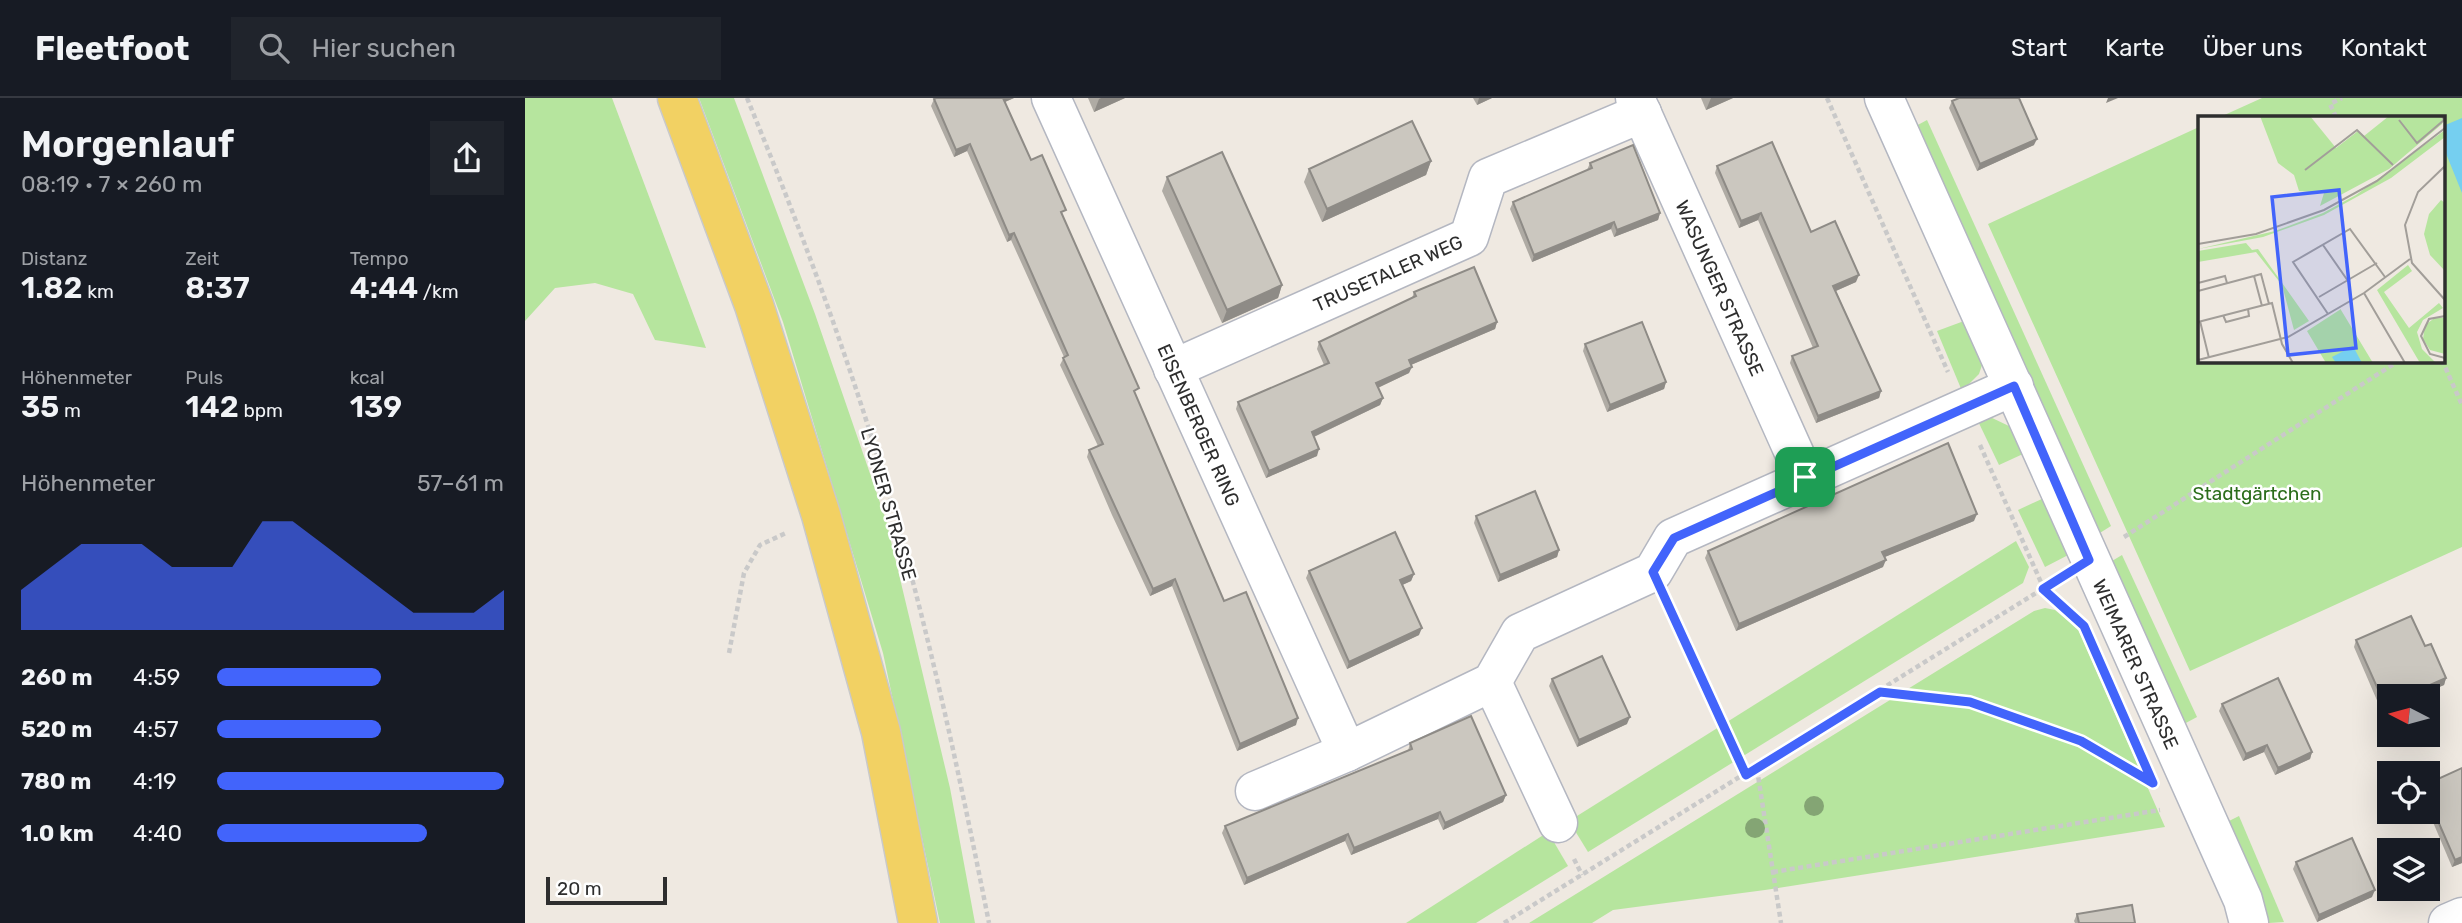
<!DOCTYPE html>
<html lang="de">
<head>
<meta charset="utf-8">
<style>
  :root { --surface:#171b24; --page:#20242c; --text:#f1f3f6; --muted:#9ea1a6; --line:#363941; --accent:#4264fb }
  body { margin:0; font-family:Rubik,sans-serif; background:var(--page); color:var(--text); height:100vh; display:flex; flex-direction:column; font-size:26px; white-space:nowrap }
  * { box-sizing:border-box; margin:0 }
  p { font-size:23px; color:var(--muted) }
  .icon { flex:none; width:38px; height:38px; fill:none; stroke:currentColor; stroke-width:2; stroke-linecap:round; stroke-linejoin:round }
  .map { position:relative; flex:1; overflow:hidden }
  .details { display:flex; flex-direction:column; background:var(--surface); width:525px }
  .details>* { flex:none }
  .needle { width:46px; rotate:276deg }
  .tools { position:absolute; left:1852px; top:586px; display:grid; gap:14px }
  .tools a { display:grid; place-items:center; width:63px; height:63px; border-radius:0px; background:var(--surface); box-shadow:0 7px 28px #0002; font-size:35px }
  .scale { position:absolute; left:21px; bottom:18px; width:121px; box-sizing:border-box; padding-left:7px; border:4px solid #2e2e2e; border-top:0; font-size:19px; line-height:24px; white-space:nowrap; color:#2e2e2e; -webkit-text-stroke:5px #fff; paint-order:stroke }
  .pin { position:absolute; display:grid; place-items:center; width:60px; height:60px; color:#fff; margin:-30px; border-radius:14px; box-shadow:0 4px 10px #0006 }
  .round { display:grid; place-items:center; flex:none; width:74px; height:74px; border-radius:0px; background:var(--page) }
  .headline { display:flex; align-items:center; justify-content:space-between; height:119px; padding:0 21px }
  h1 { font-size:38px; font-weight:600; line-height:52px }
  .metrics { display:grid; grid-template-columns:repeat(3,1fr); gap:10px; height:119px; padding:7px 21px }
  .metrics div { display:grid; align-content:center }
  .metrics b { font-size:30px; font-weight:600 }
  .metrics small { font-size:19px; font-weight:400 }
  .metrics p { font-size:19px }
  .chart { height:196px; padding:14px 21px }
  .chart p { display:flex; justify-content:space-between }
  .chart svg { width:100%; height:126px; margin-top:7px; fill:var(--accent); opacity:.7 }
  ul { padding:0 21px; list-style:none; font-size:23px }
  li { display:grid; grid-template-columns:112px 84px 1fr; align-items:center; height:52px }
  li i { height:18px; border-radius:9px; background:var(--accent) }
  header { display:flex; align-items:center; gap:42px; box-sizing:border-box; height:98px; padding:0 35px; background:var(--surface); border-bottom:2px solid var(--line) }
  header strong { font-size:33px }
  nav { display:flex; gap:38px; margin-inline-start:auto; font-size:24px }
  .search { width:490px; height:63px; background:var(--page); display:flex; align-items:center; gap:18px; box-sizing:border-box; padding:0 24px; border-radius:0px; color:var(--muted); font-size:26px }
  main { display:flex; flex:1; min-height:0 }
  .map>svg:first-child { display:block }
  .green { fill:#b6e59e }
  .water { fill:#75cff0 }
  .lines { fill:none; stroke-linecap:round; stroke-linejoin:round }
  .street-casing { stroke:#b4b7c1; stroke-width:41 }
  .primary-casing { stroke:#c9c9c9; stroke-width:41 }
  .path { stroke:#c9c9c9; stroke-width:4.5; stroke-dasharray:5 3.5; stroke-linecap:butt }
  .street { stroke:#fff; stroke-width:38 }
  .primary { stroke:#f2d163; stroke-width:38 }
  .tree { fill:#84a574 }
  .wall { fill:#afaba4 }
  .shaded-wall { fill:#8e8b86 }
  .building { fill:#cbc7bf; stroke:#8e8b86; stroke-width:2 }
  .route-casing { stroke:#fff; stroke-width:14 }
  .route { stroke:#4264fb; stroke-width:9 }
  .labels { text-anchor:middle; stroke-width:5; stroke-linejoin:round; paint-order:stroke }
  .street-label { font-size:19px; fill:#2e2e2e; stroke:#fff }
  .park-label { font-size:19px; fill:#2c6e1b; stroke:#fff }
  .inset-road { fill:none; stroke:#a29e99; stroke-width:2 }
  .view { fill:#4264fb; fill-opacity:0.15; stroke:#4264fb; stroke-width:3.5 }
  .inset-edge { fill:none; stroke:#2e2e2e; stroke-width:3.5 }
</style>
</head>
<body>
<header>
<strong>Fleetfoot</strong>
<div class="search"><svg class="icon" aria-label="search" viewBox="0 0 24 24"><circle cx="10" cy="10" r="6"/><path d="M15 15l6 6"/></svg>Hier suchen</div>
<nav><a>Start</a><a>Karte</a><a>Über uns</a><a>Kontakt</a></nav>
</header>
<main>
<section class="details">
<div class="headline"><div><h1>Morgenlauf</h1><p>08:19 · 7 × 260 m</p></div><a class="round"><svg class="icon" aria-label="share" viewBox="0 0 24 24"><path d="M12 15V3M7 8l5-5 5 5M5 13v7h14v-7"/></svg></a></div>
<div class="metrics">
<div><p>Distanz</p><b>1.82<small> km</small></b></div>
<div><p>Zeit</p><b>8:37</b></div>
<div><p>Tempo</p><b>4:44<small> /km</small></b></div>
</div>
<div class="metrics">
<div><p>Höhenmeter</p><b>35<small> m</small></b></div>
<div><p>Puls</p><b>142<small> bpm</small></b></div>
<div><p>kcal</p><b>139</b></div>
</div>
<div class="chart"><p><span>Höhenmeter</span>57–61 m</p>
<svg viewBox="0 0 160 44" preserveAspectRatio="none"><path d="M0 44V30L10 22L20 14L30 14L40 14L50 22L60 22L70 22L80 6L90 6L100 14L110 22L120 30L130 38L140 38L150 38L160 30V44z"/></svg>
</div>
<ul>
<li><b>260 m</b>4:59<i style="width:57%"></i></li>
<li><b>520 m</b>4:57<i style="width:57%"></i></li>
<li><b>780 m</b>4:19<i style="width:100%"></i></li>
<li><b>1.0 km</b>4:40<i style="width:73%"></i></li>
</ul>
</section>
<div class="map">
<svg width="1937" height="825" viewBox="0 0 1937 825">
  <rect width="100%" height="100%" fill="#efe9e1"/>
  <!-- green -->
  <g class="green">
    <path d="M0,0H87L181,250L130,242L108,196L70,185L30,190L0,223Z"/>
    <path d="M174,0H209L290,216L361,422L425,690L450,825H415L358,555L258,224Z"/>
    <path d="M1737,0H1937V449L1665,573L1463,126L1674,29V262H1918V19H1695Z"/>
    <path d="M1402,22L1586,428L1570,438L1389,29Z"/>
    <path d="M1439,223L1458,264L1454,276L1437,293L1412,233Z"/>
    <path d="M1463,318L1486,329L1498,356L1474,367L1451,319Z"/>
    <path d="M1519,400L1549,454L1520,469L1493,412Z"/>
    <path d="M1491,443L1504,469L1498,485L1063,754L1044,723Z"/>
    <path d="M1597,457L1672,619L1659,626L1582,466Z"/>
    <path d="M1520,510L1530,512L1553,531L1640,729L1240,792L1088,812L1067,825H1004L1509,513Z"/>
    <path d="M1714,718L1759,824L1744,825L1702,724Z"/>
    <path d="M1023,734L1043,768L951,825H881Z"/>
  </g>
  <!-- water -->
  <path class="water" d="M1937,20V95L1918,48V28Z"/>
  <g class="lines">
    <defs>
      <g id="street">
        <path d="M526,0L822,654L967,584L995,535L1128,474L1148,440L1489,288"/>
        <path d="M1110,0L1280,379"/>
        <path d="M1359,0L1718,802L1724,825"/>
        <path d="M648,271L944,139L963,80L1117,15"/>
        <path d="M967,584L1033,725"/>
        <path d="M730,693L822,654"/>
        <path d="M1923,825L1937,819"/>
      </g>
      <path id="primary" d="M152,0L229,207L296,417L356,634L393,825"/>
    </defs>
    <!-- street casing -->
    <use href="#street" class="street-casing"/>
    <!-- primary casing -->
    <use href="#primary" class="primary-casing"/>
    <!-- path -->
    <g class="path">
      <path d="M222,0C278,136 330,276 370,418C408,552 437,689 464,825"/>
      <path d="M1302,0L1423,274"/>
      <path d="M1811,19L1805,6L1817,0"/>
      <path d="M1917,262L1937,307"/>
      <path d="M1455,347L1519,491L1543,513"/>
      <path d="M1599,439L1875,262"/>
      <path d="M1144,509L1221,677"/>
      <path d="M204,555L219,475L235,447L261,435"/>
      <path d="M1355,594L1445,604L1556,643L1620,681"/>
      <path d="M1232,671L1256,825"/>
      <path d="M1049,761L1057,777"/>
      <path d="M1248,774L1635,712"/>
      <path d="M979,825L1532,482"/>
    </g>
    <!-- street -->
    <use href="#street" class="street"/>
    <!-- primary -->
    <use href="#primary" class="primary"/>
  </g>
  <!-- trees -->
  <g class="tree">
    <circle cx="1289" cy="708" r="10"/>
    <circle cx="1230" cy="730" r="10"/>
  </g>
  <!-- wall -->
  <g class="wall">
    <path d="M411,0H489L480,4L506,62L538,119L611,297L699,503L771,627L712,653L647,488L625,498L587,417L562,359L564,352L573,348L535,267L539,259L486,142L482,144L442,53L429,59L406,8L409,1Z"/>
    <path d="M563,0H600L569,14Z"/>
    <path d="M948,0H967L952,7Z"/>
    <path d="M1176,0H1208L1181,12Z"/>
    <path d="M1427,3L1509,47L1452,73L1424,10Z"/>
    <path d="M906,63L901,77L797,124L779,84L784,71Z"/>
    <path d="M1065,65L1135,115L1133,122L1089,139L1086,131L1007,164L985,111L988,104L1062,72Z"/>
    <path d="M1192,68L1286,134L1331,184L1311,193L1356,293L1354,300L1291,325L1265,265L1267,258L1288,250L1233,122L1214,130L1190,75Z"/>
    <path d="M642,79L757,187L753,200L697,225L637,93Z"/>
    <path d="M889,194L972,224L970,231L886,267L884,275L853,290L858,300L855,307L789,339L792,358L741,380L711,311L713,304L799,267L792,251L794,244L887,200Z"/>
    <path d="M1060,246L1141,284L1139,291L1082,314L1058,253Z"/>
    <path d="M951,418L1034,452L1032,459L973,484L949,425Z"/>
    <path d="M1449,423L1359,459L1358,469L1211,533L1180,460L1183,453Z"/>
    <path d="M784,473L889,476L886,483L877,487L894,537L822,571L781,480Z"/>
    <path d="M1831,542L1900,548L1921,580L1919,587L1893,598H1864V611L1857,614L1829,549Z"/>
    <path d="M1027,581L1102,626L1052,649L1024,588Z"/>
    <path d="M1697,606L1787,654L1785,661L1750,677L1739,654L1718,663L1694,613Z"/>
    <path d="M885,645L981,697L978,704L918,732L913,721L826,757L820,743L719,787L697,735L700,728L883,653Z"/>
    <path d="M1937,670V765L1927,769L1902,710V686Z"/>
    <path d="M1771,764L1847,799L1792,824L1768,771Z"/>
    <path d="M1552,816L1610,825H1550L1549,823Z"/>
  </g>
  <!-- shaded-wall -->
  <g class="shaded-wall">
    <path d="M477,0H489L475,6Z"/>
    <path d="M576,0H600L569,14L574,1Z"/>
    <path d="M954,0H967L952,7Z"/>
    <path d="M1186,0H1208L1181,12Z"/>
    <path d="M1583,0H1593L1581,5Z"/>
    <path d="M1512,41L1509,47L1452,73L1455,66Z"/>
    <path d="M445,46L442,53L429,59L431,52Z"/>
    <path d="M906,63L901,77L797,124L802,111Z"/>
    <path d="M1135,115L1133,122L1089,139L1092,132Z"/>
    <path d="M1236,115L1233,122L1214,130L1216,123Z"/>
    <path d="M1089,124L1086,131L1007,164L1009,157Z"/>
    <path d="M489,135L486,142L482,144L484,137Z"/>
    <path d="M1334,177L1331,184L1306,195L1308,188Z"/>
    <path d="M757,187L753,200L697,225L702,212Z"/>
    <path d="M972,224L970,231L881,269L884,262Z"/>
    <path d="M887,269L884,275L848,292L851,285Z"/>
    <path d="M1141,284L1139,291L1082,314L1085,307Z"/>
    <path d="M1356,293L1354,300L1291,325L1293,318Z"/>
    <path d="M858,300L855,307L784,341L787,334Z"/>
    <path d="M794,351L792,358L741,380L744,373Z"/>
    <path d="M1452,416L1449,423L1355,461L1357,454Z"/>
    <path d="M1034,452L1032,459L973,484L975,477Z"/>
    <path d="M1361,462L1358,469L1211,533L1214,526Z"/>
    <path d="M889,476L886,483L873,489L875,482Z"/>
    <path d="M650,481L647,488L625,498L628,491Z"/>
    <path d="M897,530L894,537L822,571L824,564Z"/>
    <path d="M1921,580L1919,587L1893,598H1880Z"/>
    <path d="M1864,606V611L1857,614L1860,607Z"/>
    <path d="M1105,619L1102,626L1052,649L1054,642Z"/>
    <path d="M773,620L771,627L712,653L715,646Z"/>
    <path d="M1742,647L1739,654L1718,663L1721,656Z"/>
    <path d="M1787,654L1785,661L1750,677L1753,670Z"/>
    <path d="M981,697L978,704L918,732L920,725Z"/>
    <path d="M915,714L913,721L826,757L829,750Z"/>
    <path d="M823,736L820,743L719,787L722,780Z"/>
    <path d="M1937,759V765L1927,769L1930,762Z"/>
    <path d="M1850,792L1847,799L1792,824L1794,817Z"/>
  </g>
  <!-- building -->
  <g class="building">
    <path d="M411,0H478L506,62L517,57L541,112L536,114L614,290L609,293L699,503L721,494L773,620L715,646L650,481L628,491L564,352L578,346L538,260L543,257L489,135L484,137L445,46L431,52L409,1Z"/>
    <path d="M1434,0H1494L1512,41L1455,66L1427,3Z"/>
    <path d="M887,23L906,63L802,111L784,71Z"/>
    <path d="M1247,44L1286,134L1310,123L1334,177L1308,188L1356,293L1293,318L1267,258L1293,248L1236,115L1216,123L1192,68Z"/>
    <path d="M1108,47L1135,115L1092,132L1089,124L1009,157L988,104L1067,70L1065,65Z"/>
    <path d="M697,54L757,187L702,212L642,79Z"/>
    <path d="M949,169L972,224L884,262L887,269L851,285L858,300L787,334L794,351L744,373L713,304L804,265L794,244L891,198L889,194Z"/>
    <path d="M1117,224L1141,284L1085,307L1060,246Z"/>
    <path d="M1423,345L1452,416L1357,454L1361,462L1214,526L1183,453Z"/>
    <path d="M1010,393L1034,452L975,477L951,418Z"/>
    <path d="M870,434L889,476L875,482L897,530L824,564L784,473Z"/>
    <path d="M1886,518L1900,548L1906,546L1921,580L1880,598H1864V606L1860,607L1831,542Z"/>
    <path d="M1077,558L1105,619L1054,642L1027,581Z"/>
    <path d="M1753,580L1787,654L1753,670L1742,647L1721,656L1697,606Z"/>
    <path d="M946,618L981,697L920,725L915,714L829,750L823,736L722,780L700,728L887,651L885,645Z"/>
    <path d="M1937,670V759L1930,762L1902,698V686Z"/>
    <path d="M1827,740L1850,792L1794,817L1771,764Z"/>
    <path d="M1607,807L1610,825H1554L1552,816Z"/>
  </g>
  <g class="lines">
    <defs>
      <path id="route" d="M1489,288L1564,462L1518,491L1559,528L1628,685L1556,643L1445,604L1355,594L1221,677L1128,474L1149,440Z"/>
    </defs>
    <!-- route casing -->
    <use href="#route" class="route-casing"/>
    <!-- route -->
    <use href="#route" class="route"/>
  </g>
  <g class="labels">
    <!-- street labels -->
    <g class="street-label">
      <text transform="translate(863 175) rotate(-24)" y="7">TRUSETALER WEG</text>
      <text transform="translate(1195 190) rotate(66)" y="7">WASUNGER STRASSE</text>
      <text transform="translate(674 327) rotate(66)" y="7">EISENBERGER RING</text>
      <text transform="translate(364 406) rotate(74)" y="7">LYONER STRASSE</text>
      <text transform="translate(1611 566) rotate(66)" y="7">WEIMARER STRASSE</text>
    </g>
    <!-- park labels -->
    <g class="park-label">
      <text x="1732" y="402">Stadtgärtchen</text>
    </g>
  </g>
  <!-- overview -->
  <g transform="translate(1673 18)">
    <rect width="247" height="247" fill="#efe9e1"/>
    <path d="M62,0H112L138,32L160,15L166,20L191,0H247L244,8L191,53L122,90L126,77L101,75L96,59L80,47ZM247,14V21L193,62L126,99L65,121L0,133L77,115L125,97L158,79ZM243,84L247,87V155L232,139L226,118L231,98ZM48,127L54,134L60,133L111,205L96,214L84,169L58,136L0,146V135ZM210,149L214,155L186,176L211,212L241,187L245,192L225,204L219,216L224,233L238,247H222L179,174ZM143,193V194L175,247H128L109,215ZM238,201L247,202V238L232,234L225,223L227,209Z" fill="#b6e59e"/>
    <path d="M155,230L164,247H138L134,241Z" fill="#75cff0"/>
    <path class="inset-road" d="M201,4L219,27L246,4L244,0M247,50L220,76L207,109L214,147L247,184M107,54L159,14L195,49M0,128L58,118L126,94L179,65L247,12M125,129L150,165M56,160L63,158L71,188M0,167L27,160L29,167M0,175L56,160L64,190M166,177L207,247M121,181L179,147M130,198L95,146L152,113L187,161M25,199L28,206L51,200L50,193M247,200L231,203L223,220L232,238L247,242M2,205L11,242M0,206L74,187L84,228L95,247M0,244L90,221L166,177L212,143"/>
    <path class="view" d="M141,74L158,232L90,239L74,81Z"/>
    <rect width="247" height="247" class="inset-edge"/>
  </g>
</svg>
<div class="tools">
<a><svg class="needle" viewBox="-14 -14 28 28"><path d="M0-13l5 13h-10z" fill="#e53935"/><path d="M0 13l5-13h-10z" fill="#9ea1a6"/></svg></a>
<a><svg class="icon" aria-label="locate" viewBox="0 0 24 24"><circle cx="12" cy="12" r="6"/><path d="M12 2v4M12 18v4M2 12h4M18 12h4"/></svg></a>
<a><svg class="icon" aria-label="layers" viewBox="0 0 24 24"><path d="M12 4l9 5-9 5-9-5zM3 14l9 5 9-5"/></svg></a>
</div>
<div class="scale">20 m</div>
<div class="pin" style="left:1280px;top:379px;background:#1e9e55"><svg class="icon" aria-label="arrive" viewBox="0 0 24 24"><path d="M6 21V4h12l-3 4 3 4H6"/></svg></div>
</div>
</main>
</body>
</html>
